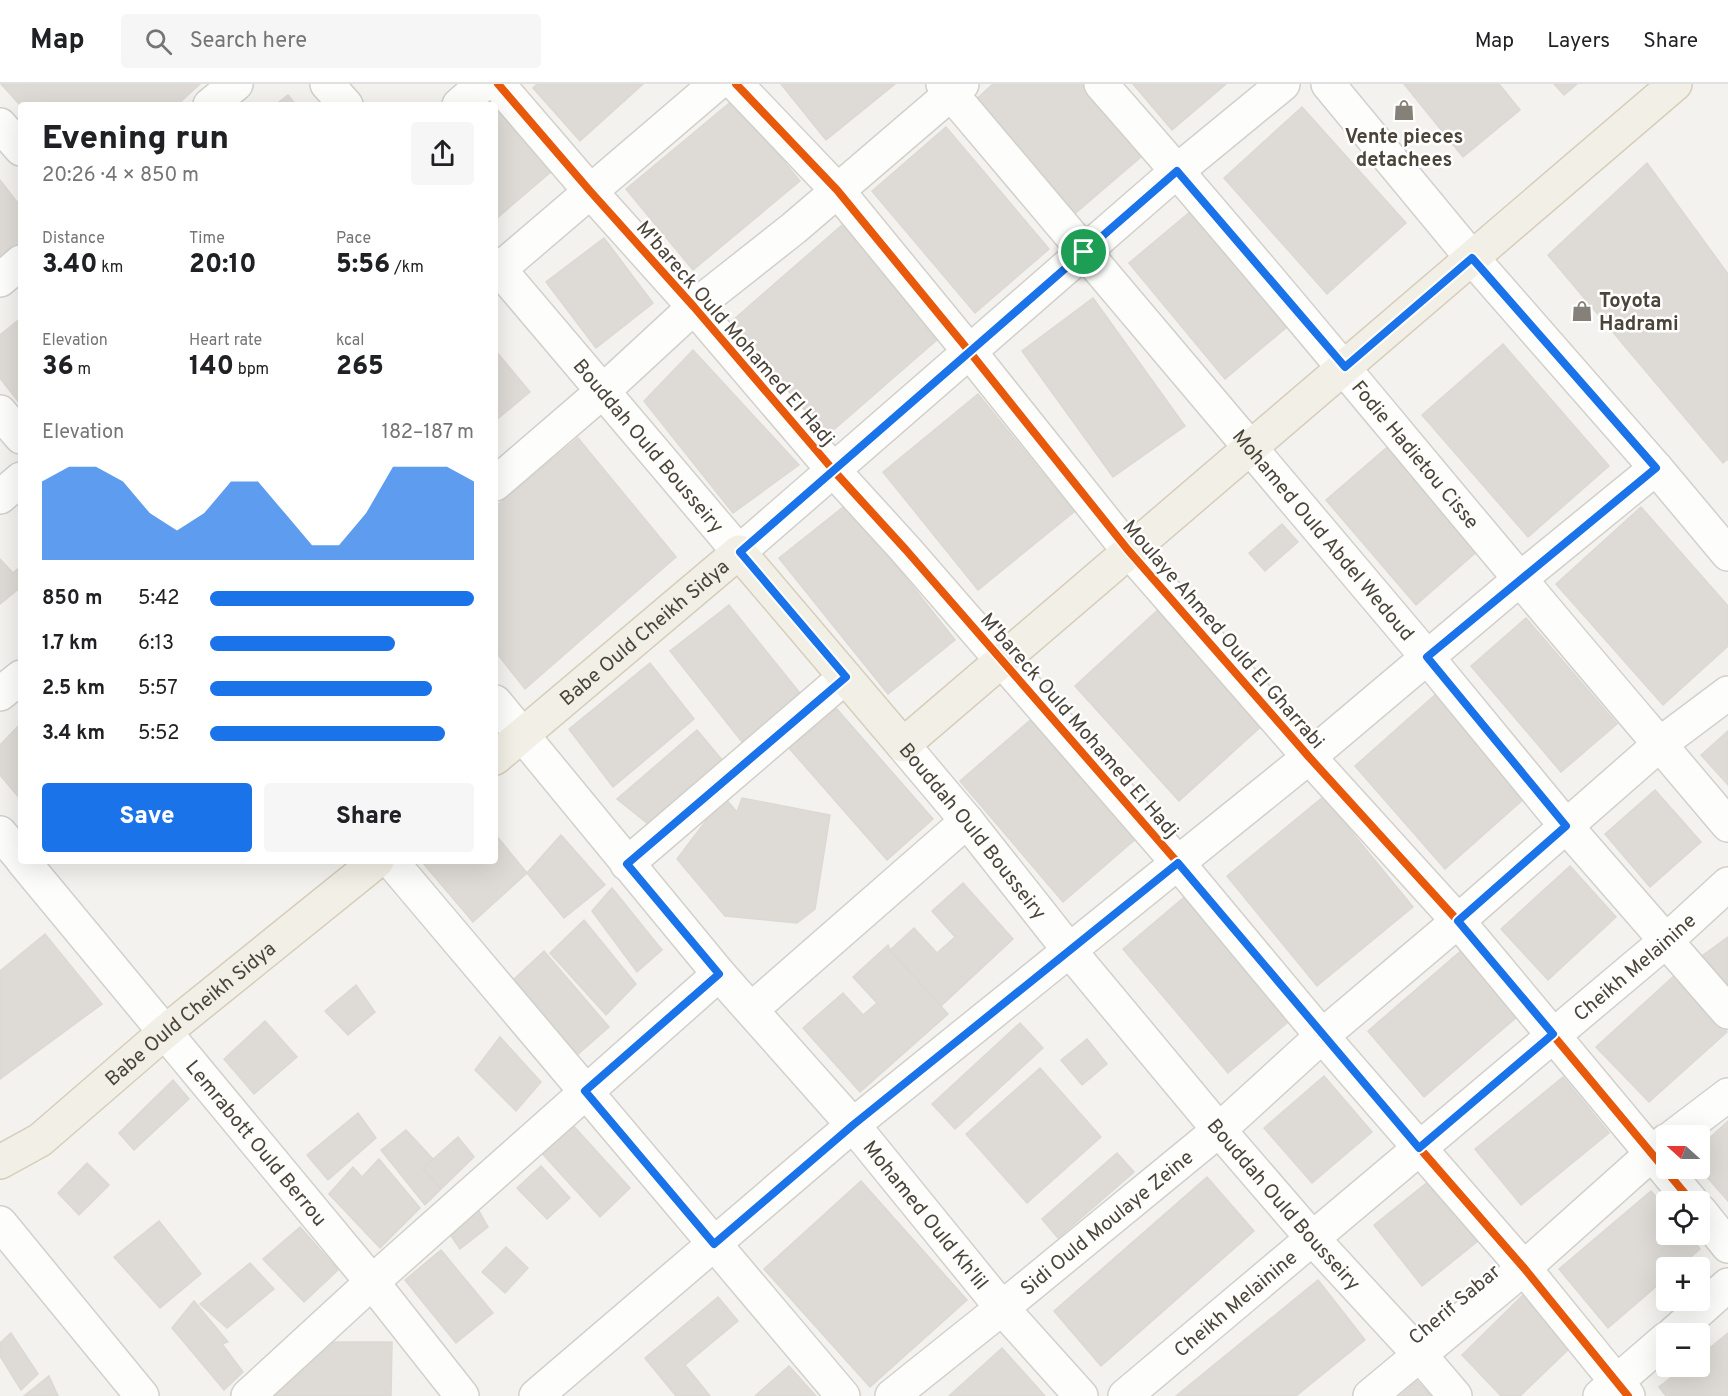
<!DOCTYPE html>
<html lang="en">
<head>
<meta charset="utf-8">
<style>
  :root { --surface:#fff; --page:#f6f6f6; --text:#202124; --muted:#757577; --line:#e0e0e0; --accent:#1a73e8 }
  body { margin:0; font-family:Overpass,sans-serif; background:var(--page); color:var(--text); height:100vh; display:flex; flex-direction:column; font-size:22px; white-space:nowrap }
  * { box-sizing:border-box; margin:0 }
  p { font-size:20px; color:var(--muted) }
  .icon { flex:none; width:33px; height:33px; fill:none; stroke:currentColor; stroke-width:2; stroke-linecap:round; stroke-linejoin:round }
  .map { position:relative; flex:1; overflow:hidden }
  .sheet { position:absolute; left:18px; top:18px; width:480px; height:762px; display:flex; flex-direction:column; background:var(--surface); border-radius:6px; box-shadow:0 6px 24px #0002 }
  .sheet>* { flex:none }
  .needle { width:39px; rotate:291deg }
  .fabs { position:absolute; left:1656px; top:1041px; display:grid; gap:12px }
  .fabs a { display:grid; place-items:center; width:54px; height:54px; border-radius:6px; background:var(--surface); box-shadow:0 6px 24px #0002; font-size:30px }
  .pin { position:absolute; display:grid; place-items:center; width:51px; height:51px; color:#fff; margin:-26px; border:3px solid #fff; border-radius:50%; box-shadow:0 2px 6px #0007 }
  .round { display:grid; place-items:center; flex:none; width:63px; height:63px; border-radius:6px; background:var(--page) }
  .headline { display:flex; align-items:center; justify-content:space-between; height:102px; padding:0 24px }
  h1 { font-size:33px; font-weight:800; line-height:45px }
  .metrics { display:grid; grid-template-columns:repeat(3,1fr); gap:9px; height:102px; padding:6px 24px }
  .metrics div { display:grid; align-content:center }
  .metrics b { font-size:26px; font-weight:800 }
  .metrics small { font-size:16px; font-weight:400 }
  .metrics p { font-size:16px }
  .chart { height:168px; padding:12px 24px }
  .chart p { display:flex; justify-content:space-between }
  .chart svg { width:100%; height:108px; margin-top:6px; fill:var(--accent); opacity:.7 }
  .cta { display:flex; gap:12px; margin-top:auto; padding:12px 24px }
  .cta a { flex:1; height:69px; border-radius:6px; background:var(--accent); color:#fff; font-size:24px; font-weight:800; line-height:69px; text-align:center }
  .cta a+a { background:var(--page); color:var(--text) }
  ul { padding:0 24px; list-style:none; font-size:20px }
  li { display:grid; grid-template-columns:96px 72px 1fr; align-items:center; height:45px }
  li i { height:15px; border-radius:8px; background:var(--accent) }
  header { display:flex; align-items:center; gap:36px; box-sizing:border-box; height:84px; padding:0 30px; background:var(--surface); border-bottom:2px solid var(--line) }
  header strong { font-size:28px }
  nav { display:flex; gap:33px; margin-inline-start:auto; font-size:21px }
  .search { width:420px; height:54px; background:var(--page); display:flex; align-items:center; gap:15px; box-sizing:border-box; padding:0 21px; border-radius:6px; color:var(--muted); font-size:22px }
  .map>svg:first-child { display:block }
  .building { fill:#dedbd6; stroke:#dcd9d4; stroke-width:1.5 }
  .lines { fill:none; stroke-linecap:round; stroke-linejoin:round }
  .minor-casing { stroke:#d2d0cb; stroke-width:36 }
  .major-casing { stroke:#d6cebb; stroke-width:36 }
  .minor { stroke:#fdfdfc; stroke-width:33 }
  .major { stroke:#f2efe6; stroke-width:33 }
  .cycleway-casing { stroke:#fff; stroke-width:11 }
  .cycleway { stroke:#e8590c; stroke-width:8 }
  .route-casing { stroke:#fff; stroke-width:12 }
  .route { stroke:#1a73e8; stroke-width:8 }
  .labels { text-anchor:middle; stroke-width:5; stroke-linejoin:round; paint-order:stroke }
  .poi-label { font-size:20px; font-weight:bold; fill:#4b4439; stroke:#fff }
  .street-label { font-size:20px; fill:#4b4439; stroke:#fff }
</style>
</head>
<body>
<header>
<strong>Map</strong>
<div class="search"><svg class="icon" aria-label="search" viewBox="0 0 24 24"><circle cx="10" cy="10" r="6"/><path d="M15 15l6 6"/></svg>Search here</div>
<nav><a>Map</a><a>Layers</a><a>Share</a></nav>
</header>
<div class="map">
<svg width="1728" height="1312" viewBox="0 0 1728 1312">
  <rect width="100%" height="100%" fill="#f4f2ee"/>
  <!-- building -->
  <g class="building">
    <path d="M1,0H200L177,21L21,22Z"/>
    <path d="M537,0H643L580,57L533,4Z"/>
    <path d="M781,0H895L826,56Z"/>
    <path d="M993,0H1091L1148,67L1071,133L973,18Z"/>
    <path d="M1133,0H1226L1172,46Z"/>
    <path d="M1404,0H1499L1520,26L1463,73Z"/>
    <path d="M1554,0H1577L1564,11Z"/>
    <path d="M288,11L296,21H275Z"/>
    <path d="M733,16L800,97L693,186L626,105Z"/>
    <path d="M1302,23L1406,139L1327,210L1224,94Z"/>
    <path d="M500,27L552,87L497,134L495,132V31Z"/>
    <path d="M946,43L1049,165L975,229L872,107Z"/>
    <path d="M1647,79L1728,190V375L1723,379L1548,171Z"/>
    <path d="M0,96L21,123V165L0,182Z"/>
    <path d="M1197,122L1293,238L1225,295L1129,179Z"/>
    <path d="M849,135L946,248L822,356L725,243Z"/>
    <path d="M604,154L653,219L596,264L546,198Z"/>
    <path d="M1093,214L1185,342L1113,393L1022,267Z"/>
    <path d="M21,234V321L0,294V251Z"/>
    <path d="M1503,260L1609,382L1528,453L1422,331Z"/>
    <path d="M495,266L530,308L495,337Z"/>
    <path d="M693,266L799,381L733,429L644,317Z"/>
    <path d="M978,310L1074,428L978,506L883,388Z"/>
    <path d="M578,354L676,473L525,605L495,567V423Z"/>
    <path d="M1392,359L1481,464L1416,521L1326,416Z"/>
    <path d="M847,420L955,556L888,610L779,474Z"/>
    <path d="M1641,423L1728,522V562L1663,621L1556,500Z"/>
    <path d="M1282,440L1298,458L1265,487L1249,469Z"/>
    <path d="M0,475L13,489L21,482V503L0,520Z"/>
    <path d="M729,521L803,613L746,663L670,567Z"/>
    <path d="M1161,523L1266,638L1179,717L1075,602Z"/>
    <path d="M1526,534L1617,640L1561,688L1471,582Z"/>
    <path d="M650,579L694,635L613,703L569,645Z"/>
    <path d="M1436,610L1526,713L1445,785L1355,682Z"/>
    <path d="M836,624L933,735L887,776L789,664Z"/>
    <path d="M1035,632L1138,753L1063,818L960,697Z"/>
    <path d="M21,639V716L0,691V661Z"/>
    <path d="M697,646L728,683L652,743L617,715Z"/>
    <path d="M1728,647V701L1701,671Z"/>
    <path d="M1655,706L1701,758L1650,803L1605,750Z"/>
    <path d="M724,713L737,728L742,714L830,731L815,825L797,839L725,832L677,775Z"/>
    <path d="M1323,713L1413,823L1317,902L1227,792Z"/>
    <path d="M495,750L527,789L473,838L422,778L495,777Z"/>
    <path d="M561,751L605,801L564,834L527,789Z"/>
    <path d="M1570,782L1616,833L1548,896L1501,845Z"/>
    <path d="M963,799L1013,855L941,922L890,866L914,844L937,869L955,853L932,827Z"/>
    <path d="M612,804L662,866L637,888L592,827Z"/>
    <path d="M1189,809L1294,933L1228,989L1123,865Z"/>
    <path d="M584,836L636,900L606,931L550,869Z"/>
    <path d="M45,850L102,920L0,995V887Z"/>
    <path d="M1728,853V906L1702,872Z"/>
    <path d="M888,861L890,866L948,930L860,1008L803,944L843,909L863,931L877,919L853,893Z"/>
    <path d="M1463,865L1519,931L1424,1013L1368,947Z"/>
    <path d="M544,867L609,943L576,972L512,897Z"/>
    <path d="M1676,890L1727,948L1649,1018L1596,963Z"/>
    <path d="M356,901L375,928L348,951L325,927Z"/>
    <path d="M265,937L297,973L254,1010L224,975Z"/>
    <path d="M1020,939L1043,964L955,1045L932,1020Z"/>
    <path d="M500,953L541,998L516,1027L475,986Z"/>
    <path d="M1087,955L1107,980L1082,1001L1061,976Z"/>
    <path d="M1040,984L1101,1053L1027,1119L966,1050Z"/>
    <path d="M1324,992L1372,1048L1312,1099L1264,1044Z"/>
    <path d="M1563,993L1609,1049L1521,1121L1475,1065Z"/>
    <path d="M173,996L189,1015L134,1066L119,1049Z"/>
    <path d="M358,1029L376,1054L328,1096L307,1071Z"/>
    <path d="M569,1037L630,1104L600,1133L539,1066Z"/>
    <path d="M1728,1037V1117L1699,1084L1700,1063Z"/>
    <path d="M406,1046L433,1075L423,1084L441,1105L425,1121L381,1066Z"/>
    <path d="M458,1053L474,1073L441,1105L423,1084Z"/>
    <path d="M1117,1069L1134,1088L1058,1154L1042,1135Z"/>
    <path d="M379,1075L420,1124L380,1164L329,1110L353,1083L362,1093Z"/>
    <path d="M87,1079L109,1101L79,1131L58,1109Z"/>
    <path d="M541,1082L570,1114L547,1135L517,1104Z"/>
    <path d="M1207,1093L1254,1147L1101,1282L1054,1227Z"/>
    <path d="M1434,1093L1483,1153L1422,1202L1374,1141Z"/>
    <path d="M861,1097L967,1216L870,1303L764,1185Z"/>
    <path d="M1651,1107L1666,1124V1150H1688L1700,1165L1678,1184H1666V1194L1608,1244L1559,1185Z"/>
    <path d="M475,1120L488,1143L460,1165L445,1143Z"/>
    <path d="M159,1137L201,1190L160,1224L114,1173Z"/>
    <path d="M300,1143L338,1186L304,1218L263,1175Z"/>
    <path d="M506,1163L528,1184L505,1209L482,1188Z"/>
    <path d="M441,1166L493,1229L456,1259L405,1196Z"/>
    <path d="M250,1179L274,1205L227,1244L200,1220Z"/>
    <path d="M1318,1196L1365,1256L1296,1312H1176Z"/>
    <path d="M1526,1208L1575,1259L1520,1312H1501L1462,1271Z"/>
    <path d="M718,1213L738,1237L685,1281L710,1312H676L645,1274Z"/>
    <path d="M194,1217L228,1258L222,1260L243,1288L224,1306L172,1244Z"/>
    <path d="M11,1249L38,1290L21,1306L0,1272V1259Z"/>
    <path d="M1728,1249V1312H1666L1659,1303L1686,1282H1700V1272Z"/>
    <path d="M337,1258H392L391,1312H262L316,1259Z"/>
    <path d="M1002,1264L1045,1312H949Z"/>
    <path d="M789,1282L816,1312H755Z"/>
    <path d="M49,1292L58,1312H24Z"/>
    <path d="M1417,1297L1431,1312H1400Z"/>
  </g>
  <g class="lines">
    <defs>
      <g id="minor">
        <path d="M327,0L346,21"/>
        <path d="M498,0L590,107L694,223L834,387L906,466L1178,779L1322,952L1524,1184L1628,1312"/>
        <path d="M736,0L837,106L969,267L1128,466L1309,673L1458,837L1692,1118"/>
        <path id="s1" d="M943,0L1427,573L1566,742L1728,928"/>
        <path id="s2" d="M1101,0C1244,162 1381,330 1520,495C1589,578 1659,659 1728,741"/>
        <path d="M1328,0L1472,174L1656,384L1728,470"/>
        <path d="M210,21L236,0"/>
        <path d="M459,21L483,0"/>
        <path d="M0,41L21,65"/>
        <path id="s3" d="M495,180L739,468L1177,87L1283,0"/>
        <path d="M495,189L716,0"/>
        <path d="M0,196L21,178"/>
        <path d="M0,328L21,353"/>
        <path d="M495,400L603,307L694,223L794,144L962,0"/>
        <path d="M0,413L21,395"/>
        <path d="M0,610L21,593"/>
        <path id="s4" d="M495,618L719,890L853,1041L1002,1224L1081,1312"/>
        <path id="s5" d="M903,661L967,737L1069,866L1219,1046L1313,1155L1420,1271L1455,1312"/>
        <path d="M0,749L21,774"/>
        <path id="s6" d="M23,777L372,1198L462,1312"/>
        <path d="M391,777L843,1312"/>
        <path d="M627,780L845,593"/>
        <path d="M752,925L967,737"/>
        <path d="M1674,1052L1728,1011"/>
        <path d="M1700,1127L1728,1162"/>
        <path d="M0,1139L142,1312"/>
        <path d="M1673,1250L1728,1201"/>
        <path d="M248,1312L372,1198L719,890"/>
        <path d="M536,1312L853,1041L1309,673L1520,495L1656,384"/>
        <path id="s7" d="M892,1312L1002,1224L1219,1046L1322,952L1458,837L1660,660L1728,609"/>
        <path id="s8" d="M1125,1312L1667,856L1728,800"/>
        <path d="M1370,1312L1524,1184L1666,1057"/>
        <path d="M1600,1312L1666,1255"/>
      </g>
      <g id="major">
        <path id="s9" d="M495,674L739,468L903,661L1675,0"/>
        <path id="s10" d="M0,1078L40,1056L165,948L377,777"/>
      </g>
    </defs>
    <!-- minor casing -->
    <use href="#minor" class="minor-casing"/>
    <!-- major casing -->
    <use href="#major" class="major-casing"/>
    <!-- minor -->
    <use href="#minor" class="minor"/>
    <!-- major -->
    <use href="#major" class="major"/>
    <defs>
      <g id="cycleway">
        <path d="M498,0L590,107L694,223L834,387L906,466L1178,779L1322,952L1524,1184L1628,1312"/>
        <path d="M736,0L837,106L969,267L1128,466L1309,673L1458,837L1692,1118"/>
      </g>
    </defs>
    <!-- cycleway casing -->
    <use href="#cycleway" class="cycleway-casing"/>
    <!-- cycleway -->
    <use href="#cycleway" class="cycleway"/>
  </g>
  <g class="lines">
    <defs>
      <path id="route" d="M1177,87L1345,283L1472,174L1656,384L1427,573L1566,742L1458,837L1553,950L1419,1064L1178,779L853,1041L714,1160L585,1007L719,890L627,780L846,593L740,468Z"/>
    </defs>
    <!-- route casing -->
    <use href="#route" class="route-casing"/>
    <!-- route -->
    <use href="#route" class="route"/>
  </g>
  <!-- icons -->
  <defs>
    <symbol id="shop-bare" viewBox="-9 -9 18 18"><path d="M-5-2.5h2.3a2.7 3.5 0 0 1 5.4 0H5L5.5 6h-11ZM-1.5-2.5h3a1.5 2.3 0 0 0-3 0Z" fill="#868178" stroke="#fff" stroke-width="2.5" paint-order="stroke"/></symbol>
  </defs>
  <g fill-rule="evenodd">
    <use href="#shop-bare" x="1389" y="11" width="30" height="30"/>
    <use href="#shop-bare" x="1567" y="212" width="30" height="30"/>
  </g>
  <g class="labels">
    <!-- poi labels -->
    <g class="poi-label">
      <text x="1404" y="59">Vente pieces<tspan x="1404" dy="23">detachees</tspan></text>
      <text x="1599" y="223" text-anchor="start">Toyota<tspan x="1599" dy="23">Hadrami</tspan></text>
    </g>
    <!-- street labels -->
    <g class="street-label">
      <text transform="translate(736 249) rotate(49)" y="7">M'bareck Ould Mohamed El Hadj</text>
      <text dy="7" stroke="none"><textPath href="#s3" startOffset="238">Bouddah Ould Bousseiry</textPath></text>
      <text dy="7" stroke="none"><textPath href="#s2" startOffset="486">Fodie Hadietou Cisse</textPath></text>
      <text dy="7" stroke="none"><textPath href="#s1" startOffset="590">Mohamed Ould Abdel Wedoud</textPath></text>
      <text dy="7" stroke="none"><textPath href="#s9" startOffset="195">Babe Ould Cheikh Sidya</textPath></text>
      <text transform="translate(1224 550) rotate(49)" y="7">Moulaye Ahmed Ould El Gharrabi</text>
      <text transform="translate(1080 641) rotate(49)" y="7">M'bareck Ould Mohamed El Hadj</text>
      <text dy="7" stroke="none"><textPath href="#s5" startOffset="111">Bouddah Ould Bousseiry</textPath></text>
      <text dy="7" stroke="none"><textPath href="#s8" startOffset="666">Cheikh Melainine</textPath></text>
      <text dy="7" stroke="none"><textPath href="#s10" startOffset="242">Babe Ould Cheikh Sidya</textPath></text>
      <text dy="7" stroke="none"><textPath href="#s6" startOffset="366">Lemrabott Ould Berrou</textPath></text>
      <text dy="7" stroke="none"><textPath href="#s5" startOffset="597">Bouddah Ould Bousseiry</textPath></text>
      <text dy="7" stroke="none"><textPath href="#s4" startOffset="670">Mohamed Ould Kh'lil</textPath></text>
      <text dy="7" stroke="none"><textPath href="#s7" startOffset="276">Sidi Ould Moulaye Zeine</textPath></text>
      <text dy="7" stroke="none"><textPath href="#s8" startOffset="144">Cheikh Melainine</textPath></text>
      <text transform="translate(1454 1220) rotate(-40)" y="7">Cherif Sabar</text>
    </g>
  </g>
</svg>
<div class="fabs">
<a><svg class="needle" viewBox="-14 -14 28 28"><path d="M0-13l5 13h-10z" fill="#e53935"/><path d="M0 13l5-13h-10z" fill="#757577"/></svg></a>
<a><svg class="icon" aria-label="locate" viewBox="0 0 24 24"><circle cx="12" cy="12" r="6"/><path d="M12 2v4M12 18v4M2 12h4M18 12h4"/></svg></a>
<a>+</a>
<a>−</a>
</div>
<div class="pin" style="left:1084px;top:168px;background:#1e9e55"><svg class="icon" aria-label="arrive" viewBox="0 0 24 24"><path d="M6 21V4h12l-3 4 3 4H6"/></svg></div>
<section class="sheet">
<div class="headline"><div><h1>Evening run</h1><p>20:26 · 4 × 850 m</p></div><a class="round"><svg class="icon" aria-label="share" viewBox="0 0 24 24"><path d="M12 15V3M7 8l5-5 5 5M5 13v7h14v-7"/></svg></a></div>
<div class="metrics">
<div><p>Distance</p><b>3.40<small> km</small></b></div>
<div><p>Time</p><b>20:10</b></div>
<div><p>Pace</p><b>5:56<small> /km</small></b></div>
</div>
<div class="metrics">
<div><p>Elevation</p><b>36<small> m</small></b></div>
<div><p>Heart rate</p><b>140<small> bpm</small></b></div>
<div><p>kcal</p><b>265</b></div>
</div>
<div class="chart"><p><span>Elevation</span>182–187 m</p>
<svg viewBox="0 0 160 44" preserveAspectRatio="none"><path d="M0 44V12L10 6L20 6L30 12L40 25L50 32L60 25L70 12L80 12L90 25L100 38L110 38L120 25L130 6L140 6L150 6L160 12V44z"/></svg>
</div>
<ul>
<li><b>850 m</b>5:42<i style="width:100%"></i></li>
<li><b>1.7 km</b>6:13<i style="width:70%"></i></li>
<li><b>2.5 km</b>5:57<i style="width:84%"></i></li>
<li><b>3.4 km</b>5:52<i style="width:89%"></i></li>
</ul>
<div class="cta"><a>Save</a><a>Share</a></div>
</section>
</div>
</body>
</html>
